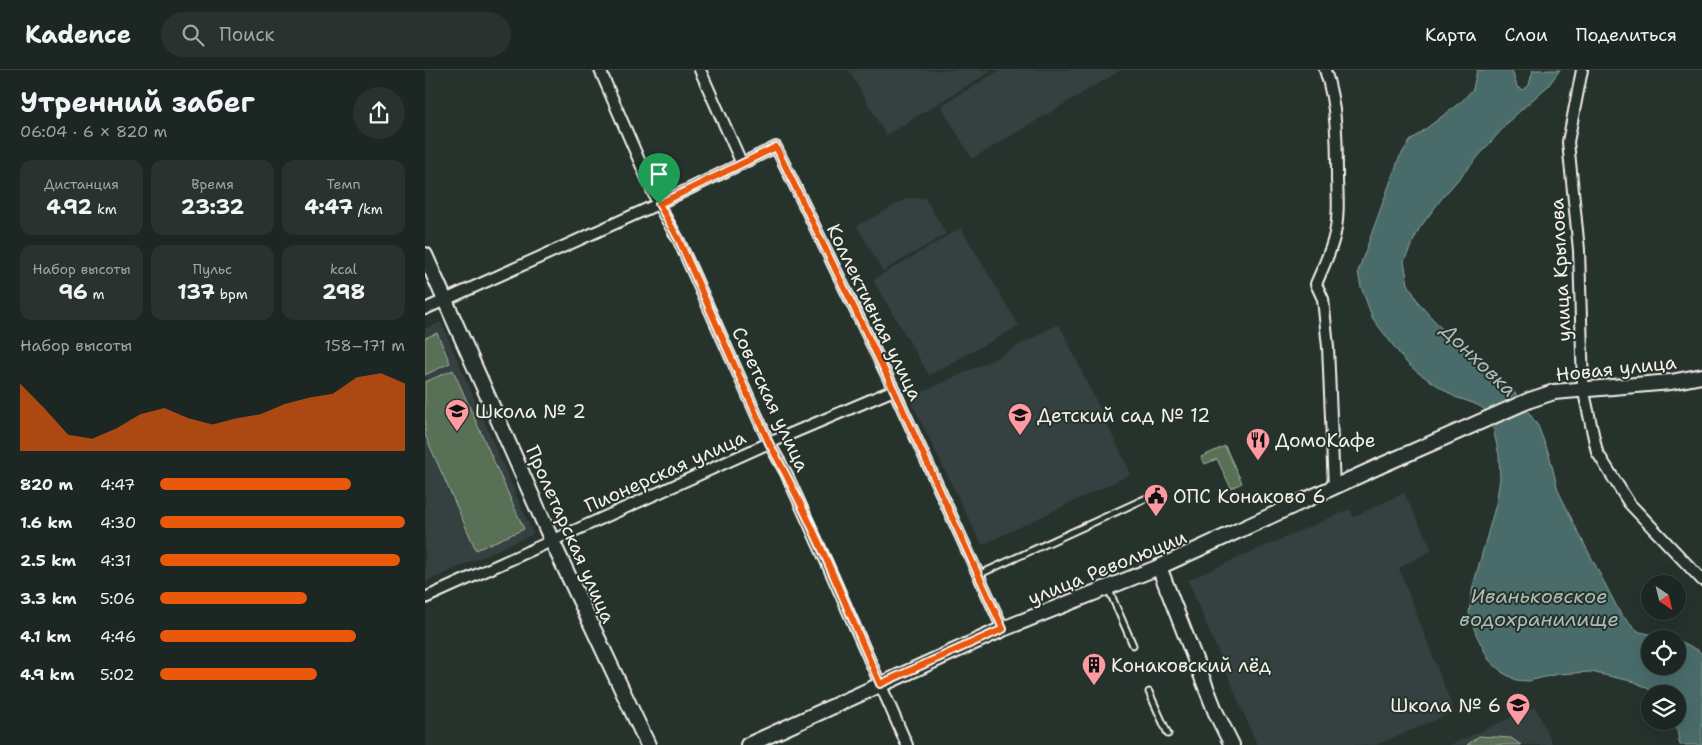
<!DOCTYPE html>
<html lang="ru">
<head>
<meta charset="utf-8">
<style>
  :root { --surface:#1c2622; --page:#29322f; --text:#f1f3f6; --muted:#a0a5a5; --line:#3a4340; --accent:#ea580c }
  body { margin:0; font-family:"Shantell Sans",sans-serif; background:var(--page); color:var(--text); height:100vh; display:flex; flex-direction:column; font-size:19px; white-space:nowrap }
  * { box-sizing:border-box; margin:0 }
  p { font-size:16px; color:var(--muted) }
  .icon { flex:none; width:28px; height:28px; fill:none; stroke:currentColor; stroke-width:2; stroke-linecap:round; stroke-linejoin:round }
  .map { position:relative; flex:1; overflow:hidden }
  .side { display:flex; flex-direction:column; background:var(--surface); width:425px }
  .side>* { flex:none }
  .needle { width:32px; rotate:145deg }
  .fabs { position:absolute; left:1216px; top:505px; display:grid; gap:10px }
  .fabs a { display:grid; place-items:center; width:45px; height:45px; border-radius:50%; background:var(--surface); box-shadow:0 5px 20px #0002,0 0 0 1px var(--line); font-size:25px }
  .pin { position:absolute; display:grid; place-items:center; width:42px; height:42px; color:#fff; margin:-51px -21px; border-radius:50% 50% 50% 0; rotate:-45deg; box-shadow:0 0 5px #0007 }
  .pin .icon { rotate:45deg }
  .round { display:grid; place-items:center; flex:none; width:52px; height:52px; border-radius:26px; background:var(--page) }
  .overview { display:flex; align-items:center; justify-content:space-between; height:85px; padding:0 20px }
  h1 { font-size:28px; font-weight:700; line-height:38px }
  .figures { display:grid; grid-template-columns:repeat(3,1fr); gap:8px; height:85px; padding:5px 20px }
  .figures div { display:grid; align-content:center; border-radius:12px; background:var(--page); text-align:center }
  .figures b { font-size:21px; font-weight:700 }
  .figures small { font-size:14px; font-weight:400 }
  .figures p { font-size:14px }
  .chart { height:140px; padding:10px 20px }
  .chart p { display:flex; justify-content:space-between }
  .chart svg { width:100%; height:90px; margin-top:5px; fill:var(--accent); opacity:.7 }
  ul { padding:0 20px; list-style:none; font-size:16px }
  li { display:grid; grid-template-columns:80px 60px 1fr; align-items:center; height:38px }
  li i { height:12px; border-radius:6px; background:var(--accent) }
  header { display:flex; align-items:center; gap:30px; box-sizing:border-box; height:70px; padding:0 25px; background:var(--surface); border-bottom:1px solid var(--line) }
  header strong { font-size:24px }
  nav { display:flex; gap:28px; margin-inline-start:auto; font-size:18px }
  .search { width:350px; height:45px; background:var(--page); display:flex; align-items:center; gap:12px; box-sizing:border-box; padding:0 18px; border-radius:28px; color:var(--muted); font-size:19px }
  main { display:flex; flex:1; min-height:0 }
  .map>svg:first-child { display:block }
  .built { fill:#364040 }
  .green { fill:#597054; stroke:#a6b09e }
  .water { fill:#486c6b; stroke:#8da19d }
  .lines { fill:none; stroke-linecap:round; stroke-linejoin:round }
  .lane-casing { stroke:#f4f1e8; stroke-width:9 }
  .street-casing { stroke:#f4f1e8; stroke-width:14 }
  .secondary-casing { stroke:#f4f1e8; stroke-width:18 }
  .lane { stroke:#26332d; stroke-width:5 }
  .street { stroke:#26332d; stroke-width:10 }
  .secondary { stroke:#26332d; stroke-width:14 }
  .route-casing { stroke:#fff; stroke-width:10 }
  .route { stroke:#ea580c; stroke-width:6 }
  .labels { text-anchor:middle; stroke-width:4; stroke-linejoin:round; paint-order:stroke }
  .street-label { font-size:19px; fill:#f4f1e8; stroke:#26332d }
  .poi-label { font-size:19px; fill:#f4f1e8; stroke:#26332d; text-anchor:start }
  .water-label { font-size:20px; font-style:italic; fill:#afbcb6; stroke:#26332d }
</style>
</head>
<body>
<header>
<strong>Kadence</strong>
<div class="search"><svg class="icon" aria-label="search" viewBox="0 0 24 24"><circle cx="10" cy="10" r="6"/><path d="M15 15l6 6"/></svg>Поиск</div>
<nav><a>Карта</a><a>Слои</a><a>Поделиться</a></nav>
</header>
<main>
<section class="side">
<div class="overview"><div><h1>Утренний забег</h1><p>06:04 · 6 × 820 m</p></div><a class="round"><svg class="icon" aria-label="share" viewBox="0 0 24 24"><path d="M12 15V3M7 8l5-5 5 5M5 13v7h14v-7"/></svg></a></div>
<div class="figures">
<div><p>Дистанция</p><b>4.92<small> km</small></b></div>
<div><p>Время</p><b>23:32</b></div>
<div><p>Темп</p><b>4:47<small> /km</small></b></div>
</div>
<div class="figures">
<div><p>Набор высоты</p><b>96<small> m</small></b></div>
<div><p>Пульс</p><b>137<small> bpm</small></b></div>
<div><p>kcal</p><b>298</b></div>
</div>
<div class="chart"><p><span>Набор высоты</span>158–171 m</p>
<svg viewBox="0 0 160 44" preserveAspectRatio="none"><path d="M0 44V11L10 23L20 36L30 38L40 33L50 26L60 23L70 28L80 31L90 28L100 26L110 21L120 18L130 16L140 8L150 6L160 11V44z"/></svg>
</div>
<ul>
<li><b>820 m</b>4:47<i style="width:78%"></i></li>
<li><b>1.6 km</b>4:30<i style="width:100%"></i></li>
<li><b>2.5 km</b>4:31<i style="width:98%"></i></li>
<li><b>3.3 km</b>5:06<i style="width:60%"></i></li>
<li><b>4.1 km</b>4:46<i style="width:80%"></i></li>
<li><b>4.9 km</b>5:02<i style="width:64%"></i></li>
</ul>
</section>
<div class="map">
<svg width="1277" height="675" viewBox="0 0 1277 675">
  <rect width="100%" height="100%" fill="#26332d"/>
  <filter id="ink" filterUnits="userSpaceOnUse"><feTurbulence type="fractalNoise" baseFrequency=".02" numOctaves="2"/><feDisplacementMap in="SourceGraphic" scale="10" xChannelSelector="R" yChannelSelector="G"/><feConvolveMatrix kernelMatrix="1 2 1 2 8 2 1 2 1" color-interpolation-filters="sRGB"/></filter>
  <g filter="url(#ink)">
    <!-- built -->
    <g class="built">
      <path d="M424,0H568L461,65Z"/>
      <path d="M575,0H696L547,89L516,36Z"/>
      <path d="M483,128H500L521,164L458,201L432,156Z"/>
      <path d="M536,158L594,256L504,305L448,210Z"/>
      <path d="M16,252L108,464L0,512V259Z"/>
      <path d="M634,254L706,404L557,475L484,328L565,291Z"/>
      <path d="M979,423L1007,480L974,498L1029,642L951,675H832L763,510L925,439L929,447Z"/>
      <path d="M1110,637L1128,675H1025Z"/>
    </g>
    <!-- green -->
    <g class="green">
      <path d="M12,263L25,293L0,305V268Z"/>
      <path d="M28,300L99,459L51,480L0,365V312Z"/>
      <path d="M800,376L817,413L806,418L792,389L780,394L776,387Z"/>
      <path d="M1054,666L1086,668L1096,675H1042Z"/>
    </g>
    <!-- water -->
    <path class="water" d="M1052,0H1087L1092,17L1098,20L1104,15L1108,0H1135L1123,16L1086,49L1017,128L994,159L979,191L983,214L995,235L1017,259L1044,280L1090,323L1113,356L1124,384L1133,420L1149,454L1195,543L1208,557L1215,562L1249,569H1225V596H1252L1253,570L1273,580L1277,585V675H1255L1250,651H1252V624H1233L1210,612L1166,602L1133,604L1103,611L1091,610L1078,603L1064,590L1051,564L1044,543L1048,516L1071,434L1075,409L1074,385L1066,349L1058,338L1048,333L1030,327L992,302L980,291L948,249L936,217L933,202L936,193L974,88L985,71L1037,31L1048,19Z"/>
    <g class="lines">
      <defs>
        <g id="lane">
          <path d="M553,505L726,426"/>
          <path d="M683,518L708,575"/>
          <path d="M724,622L743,664"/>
        </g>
        <g id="street">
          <path d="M175,0L233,134L254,171L344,373L361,403L401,491L482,675"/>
          <path d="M275,0L317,94"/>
          <path d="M900,0C912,35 912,73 912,110C913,129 914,152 908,171C904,185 897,200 891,214L898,229L903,277L909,418"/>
          <path d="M1157,0L1143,72L1154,180L1158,318L1172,382L1204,433L1277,510"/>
          <path d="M0,239L233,134L351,77L469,320L578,559"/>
          <path d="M0,528L344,373L469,320"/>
        </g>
        <g id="secondary">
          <path d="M0,185L127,471L223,675"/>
          <path d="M734,497L791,643L807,675"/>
          <path d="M323,675L578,559L734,497L957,395L1105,330L1129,322L1246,312L1277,306"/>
        </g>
      </defs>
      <!-- lane casing -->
      <use href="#lane" class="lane-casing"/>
      <!-- street casing -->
      <use href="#street" class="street-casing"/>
      <!-- secondary casing -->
      <use href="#secondary" class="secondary-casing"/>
      <!-- lane -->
      <use href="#lane" class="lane"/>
      <!-- street -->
      <use href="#street" class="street"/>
      <!-- secondary -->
      <use href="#secondary" class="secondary"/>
    </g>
  </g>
  <g class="lines" filter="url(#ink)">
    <defs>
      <path id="route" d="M351,77L469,320L578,559L455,614C420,533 387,450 344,373L254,170L234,134Z"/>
    </defs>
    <!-- route casing -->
    <use href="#route" class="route-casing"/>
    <!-- route -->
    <use href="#route" class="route"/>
  </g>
  <!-- icons -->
  <defs>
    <symbol id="school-pin" viewBox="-11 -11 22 30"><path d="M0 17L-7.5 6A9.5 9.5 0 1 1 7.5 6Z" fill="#ff9aa2" stroke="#26332d"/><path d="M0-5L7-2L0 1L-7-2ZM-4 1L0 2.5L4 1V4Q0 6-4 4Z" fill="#111"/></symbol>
    <symbol id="restaurant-pin" viewBox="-11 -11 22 30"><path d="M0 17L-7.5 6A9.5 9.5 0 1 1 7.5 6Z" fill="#ff9aa2" stroke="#26332d"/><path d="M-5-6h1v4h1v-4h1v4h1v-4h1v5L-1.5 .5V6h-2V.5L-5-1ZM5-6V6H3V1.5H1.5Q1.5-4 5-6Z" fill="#111"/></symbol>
    <symbol id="civic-pin" viewBox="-11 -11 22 30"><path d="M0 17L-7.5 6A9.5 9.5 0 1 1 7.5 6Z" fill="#ff9aa2" stroke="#26332d"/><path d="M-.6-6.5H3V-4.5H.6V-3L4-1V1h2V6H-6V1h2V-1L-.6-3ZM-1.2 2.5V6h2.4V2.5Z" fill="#111"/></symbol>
    <symbol id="building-pin" viewBox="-11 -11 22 30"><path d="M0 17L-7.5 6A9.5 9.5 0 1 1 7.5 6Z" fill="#ff9aa2" stroke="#26332d"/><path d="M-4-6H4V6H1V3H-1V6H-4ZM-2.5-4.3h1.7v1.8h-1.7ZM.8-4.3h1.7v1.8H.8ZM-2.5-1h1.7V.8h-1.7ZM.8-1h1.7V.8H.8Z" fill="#111"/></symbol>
  </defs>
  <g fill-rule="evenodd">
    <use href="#school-pin" x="18" y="327" width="28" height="38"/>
    <use href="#school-pin" x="581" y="331" width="28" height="38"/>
    <use href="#restaurant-pin" x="819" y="356" width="28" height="38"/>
    <use href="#civic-pin" x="717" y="412" width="28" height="38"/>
    <use href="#building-pin" x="655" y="581" width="28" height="38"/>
    <use href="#school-pin" x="1079" y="621" width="28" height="38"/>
  </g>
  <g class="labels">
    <!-- street labels -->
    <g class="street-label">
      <text transform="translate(1135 200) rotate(-93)" y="7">улица Крылова</text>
      <text transform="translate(450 242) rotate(64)" y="7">Коллективная улица</text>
      <text transform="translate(1191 298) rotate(-6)" y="7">Новая улица</text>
      <text transform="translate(346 329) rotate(65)" y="7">Советская улица</text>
      <text transform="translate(240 401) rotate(-24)" y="7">Пионерская улица</text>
      <text transform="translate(146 464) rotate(66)" y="7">Пролетарская улица</text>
      <text transform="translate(682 497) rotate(-22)" y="7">улица Революции</text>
    </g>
    <!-- poi labels -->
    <g class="poi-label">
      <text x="50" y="348">Школа № 2</text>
      <text x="612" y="352">Детский сад № 12</text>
      <text x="850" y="377">ДомоКафе</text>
      <text x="748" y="433">ОПС Конаково 6</text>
      <text x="686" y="602">Конаковский лёд</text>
      <text x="1076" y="642" text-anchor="end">Школа № 6</text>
    </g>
    <!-- water labels -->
    <g class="water-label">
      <text transform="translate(1054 290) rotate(44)" y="7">Донховка</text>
      <text x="1114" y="533">Иваньковское<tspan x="1114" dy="23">водохранилище</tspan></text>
    </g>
  </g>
</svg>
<div class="fabs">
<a><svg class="needle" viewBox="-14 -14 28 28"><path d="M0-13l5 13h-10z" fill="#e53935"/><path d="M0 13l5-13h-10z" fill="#a0a5a5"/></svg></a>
<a><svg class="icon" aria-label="locate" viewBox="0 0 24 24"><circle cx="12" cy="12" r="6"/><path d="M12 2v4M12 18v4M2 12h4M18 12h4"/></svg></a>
<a><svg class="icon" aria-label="layers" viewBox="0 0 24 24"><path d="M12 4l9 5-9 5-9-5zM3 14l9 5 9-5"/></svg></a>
</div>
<div class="pin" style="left:234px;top:134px;background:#1e9e55"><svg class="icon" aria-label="arrive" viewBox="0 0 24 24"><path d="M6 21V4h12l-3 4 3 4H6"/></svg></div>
</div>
</main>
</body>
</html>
